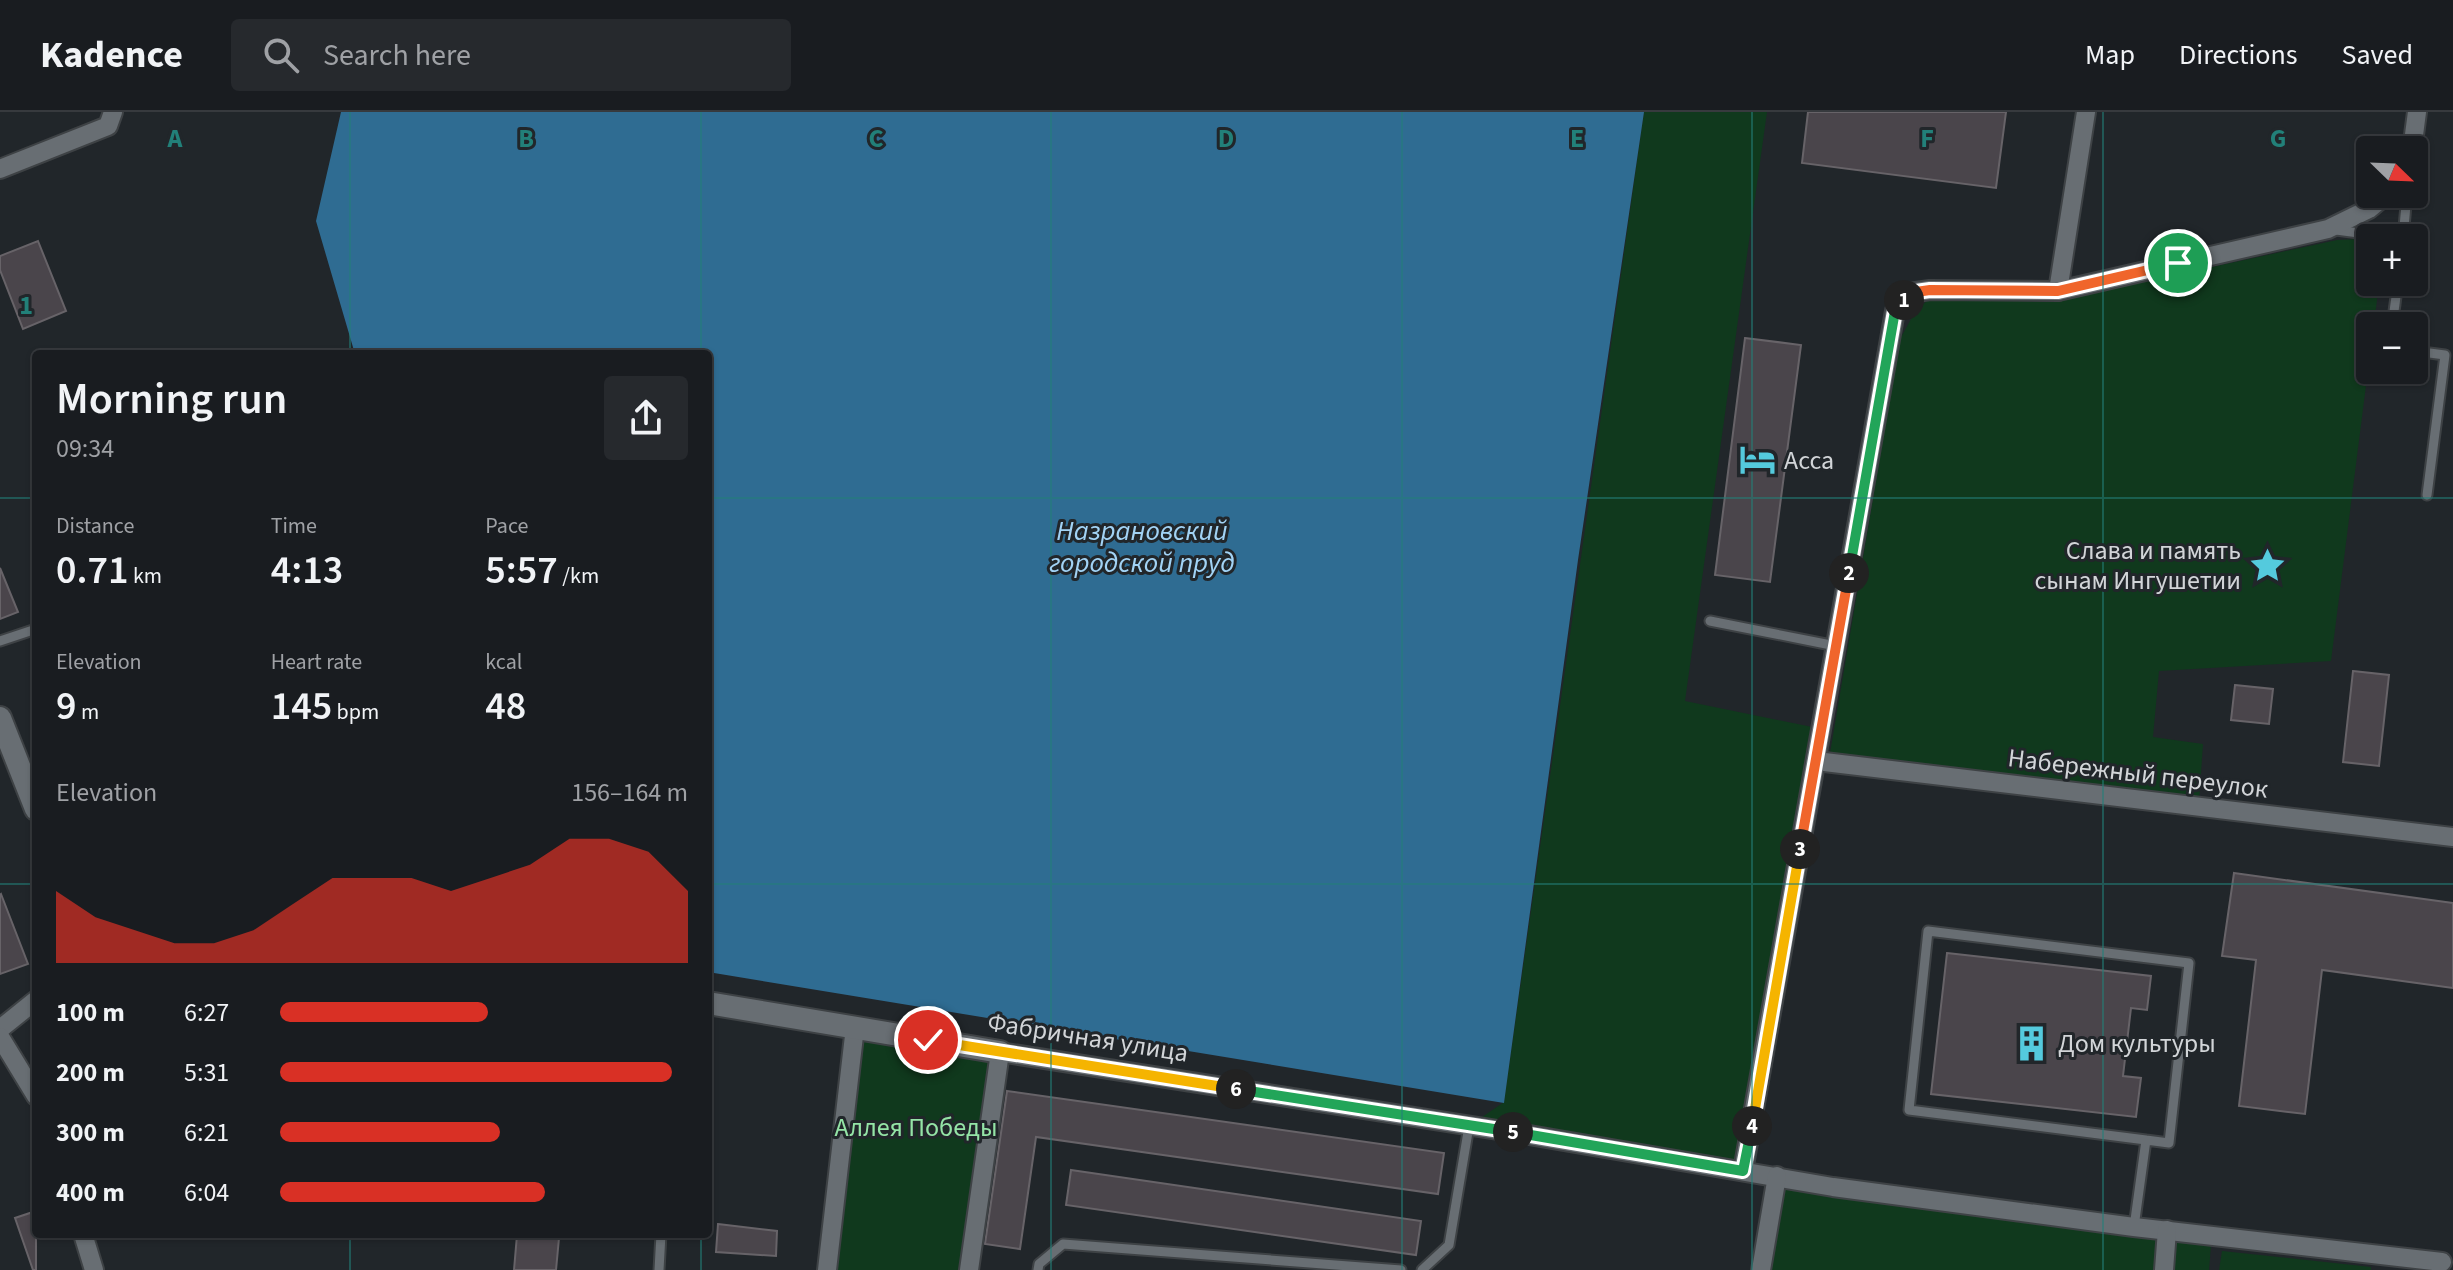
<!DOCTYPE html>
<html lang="en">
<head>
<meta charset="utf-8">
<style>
  :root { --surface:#191c20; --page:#26292d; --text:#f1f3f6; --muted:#9fa1a5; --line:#373a3e; --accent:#d93025 }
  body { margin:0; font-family:"Source Sans 3",sans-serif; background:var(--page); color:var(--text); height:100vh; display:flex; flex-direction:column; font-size:30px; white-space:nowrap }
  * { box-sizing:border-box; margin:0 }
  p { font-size:26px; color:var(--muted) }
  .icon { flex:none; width:44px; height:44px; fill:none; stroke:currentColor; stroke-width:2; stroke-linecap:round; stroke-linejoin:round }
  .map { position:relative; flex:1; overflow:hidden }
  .drawer { position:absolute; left:32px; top:238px; width:680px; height:888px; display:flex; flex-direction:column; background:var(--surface); border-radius:8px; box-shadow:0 2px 6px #0004,0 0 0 2px var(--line) }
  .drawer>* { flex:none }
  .needle { width:52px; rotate:113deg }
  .controls { position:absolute; left:2356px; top:24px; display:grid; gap:16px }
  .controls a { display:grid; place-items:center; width:72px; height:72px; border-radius:8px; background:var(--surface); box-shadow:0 2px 6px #0004,0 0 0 2px var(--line); font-size:40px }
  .pin { position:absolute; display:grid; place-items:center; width:68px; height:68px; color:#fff; margin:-34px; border:4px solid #fff; border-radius:50%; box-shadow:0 2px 8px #0007 }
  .km { position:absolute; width:40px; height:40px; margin:-20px; border-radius:50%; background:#222; color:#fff; font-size:22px; line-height:40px; text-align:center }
  .round { display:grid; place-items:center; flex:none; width:84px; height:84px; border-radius:8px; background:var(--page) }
  .head { display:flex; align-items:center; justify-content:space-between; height:136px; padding:0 24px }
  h1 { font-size:44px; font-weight:600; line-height:60px }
  .stats { display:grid; grid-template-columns:repeat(3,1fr); gap:12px; height:136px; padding:8px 24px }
  .stats div { display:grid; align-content:center }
  .stats b { font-size:40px; font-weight:600 }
  .stats small { font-size:22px; font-weight:400 }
  .stats p { font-size:22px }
  .chart { height:224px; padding:16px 24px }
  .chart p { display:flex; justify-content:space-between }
  .chart svg { width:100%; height:144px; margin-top:8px; fill:var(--accent); opacity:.7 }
  ul { padding:0 24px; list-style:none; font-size:26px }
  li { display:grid; grid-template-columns:128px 96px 1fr; align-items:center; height:60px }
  li i { height:20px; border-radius:10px; background:var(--accent) }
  header { display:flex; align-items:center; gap:48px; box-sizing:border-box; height:112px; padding:0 40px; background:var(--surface); border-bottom:2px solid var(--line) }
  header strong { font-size:38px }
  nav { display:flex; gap:44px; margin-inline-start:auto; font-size:28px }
  .search { width:560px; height:72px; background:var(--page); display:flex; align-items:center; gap:20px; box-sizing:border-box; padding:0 28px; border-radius:8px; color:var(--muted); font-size:30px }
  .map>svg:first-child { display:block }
  .green { fill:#10391d }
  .water { fill:#2f6c92 }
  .building { fill:#4a454b; stroke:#676368; stroke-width:2 }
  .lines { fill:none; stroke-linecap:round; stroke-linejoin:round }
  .service-casing { stroke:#3e4245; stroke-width:13 }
  .minor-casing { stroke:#3e4245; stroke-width:22 }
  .tertiary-casing { stroke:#3e4245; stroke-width:26 }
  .service { stroke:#686e73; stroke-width:9 }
  .minor { stroke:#686e73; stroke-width:18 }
  .tertiary { stroke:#686e73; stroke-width:22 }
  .split-1-casing { stroke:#fff; stroke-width:16 }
  .split-2-casing { stroke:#fff; stroke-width:16 }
  .split-3-casing { stroke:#fff; stroke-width:16 }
  .split-4-casing { stroke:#fff; stroke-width:16 }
  .split-5-casing { stroke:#fff; stroke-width:16 }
  .split-6-casing { stroke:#fff; stroke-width:16 }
  .split-7-casing { stroke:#fff; stroke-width:16 }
  .split-1 { stroke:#f0652b; stroke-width:10 }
  .split-2 { stroke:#22a559; stroke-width:10 }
  .split-3 { stroke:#f0652b; stroke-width:10 }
  .split-4 { stroke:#f5b400; stroke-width:10 }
  .split-5 { stroke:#22a559; stroke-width:10 }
  .split-6 { stroke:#22a559; stroke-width:10 }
  .split-7 { stroke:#f5b400; stroke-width:10 }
  .grid { fill:none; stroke:#228079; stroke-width:2; stroke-opacity:0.55 }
  .labels { text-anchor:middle; stroke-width:6; stroke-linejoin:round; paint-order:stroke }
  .poi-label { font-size:26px; fill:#d2d5d8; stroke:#21262a; text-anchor:start }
  .street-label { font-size:26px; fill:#d2d5d8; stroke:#21262a }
  .park-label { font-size:26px; fill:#94e4a6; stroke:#21262a }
  .water-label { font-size:28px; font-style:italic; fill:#a2d3f5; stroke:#21262a }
  .grid-label { font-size:26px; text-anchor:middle; font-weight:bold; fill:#228079; stroke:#21262a; stroke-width:6; stroke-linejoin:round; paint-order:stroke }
</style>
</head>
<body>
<header>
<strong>Kadence</strong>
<div class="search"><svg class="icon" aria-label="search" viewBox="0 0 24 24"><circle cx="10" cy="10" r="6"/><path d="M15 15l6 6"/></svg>Search here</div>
<nav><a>Map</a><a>Directions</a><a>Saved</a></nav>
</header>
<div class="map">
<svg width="2453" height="1158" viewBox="0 0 2453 1158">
  <rect width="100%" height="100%" fill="#21262a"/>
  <!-- green -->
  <g class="green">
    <path d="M1644,0H1767L1685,589L1822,617L1743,1059L1469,1014L1504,990Z"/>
    <path d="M2361,127L2370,137V170H2379L2374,214H2370V242L2331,549L2159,559L2153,625L2203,632L2199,690L1830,641L1900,227L1916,198L1927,189L1947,186L2050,190L2337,128Z"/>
    <path d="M855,915L1000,940L969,1158H827Z"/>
    <path d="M1777,1064L2193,1121V1131L2211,1133L2209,1158H1761Z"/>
    <path d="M2222,1139L2371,1155V1158H2219Z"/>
  </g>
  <!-- water -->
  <path class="water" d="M341,0H1644L1578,448L1504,991L708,860V242H355L316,109Z"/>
  <!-- building -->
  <g class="building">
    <path d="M1808,0H2006L1996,76L1802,51Z"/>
    <path d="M38,129L66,199L23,217L0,158V144Z"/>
    <path d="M1745,226L1801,233L1770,470L1715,463Z"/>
    <path d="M0,456L18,500L0,507Z"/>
    <path d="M2353,559L2389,563L2379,654L2343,650Z"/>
    <path d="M2235,573L2273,577L2269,612L2231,608Z"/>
    <path d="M2234,761L2453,791V876L2322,858L2305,1002L2239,994L2256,848L2222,844Z"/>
    <path d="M1,782L28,852L0,862V783Z"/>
    <path d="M1947,841L2151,864L2147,898L2131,896L2123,964L2141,966L2136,1005L1931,982Z"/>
    <path d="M1007,979L1444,1041L1438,1082L1036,1025L1020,1137L985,1132Z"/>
    <path d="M1071,1058L1421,1109L1416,1143L1066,1093Z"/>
    <path d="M36,1099V1158H33L15,1106Z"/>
    <path d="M718,1112L777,1119L776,1144L716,1140Z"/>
    <path d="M517,1123L559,1126L556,1158H514Z"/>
  </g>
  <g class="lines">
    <defs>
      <g id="service">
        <path d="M2336,118L2397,126"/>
        <path d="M2403,126L2407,82"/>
        <path d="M2392,214L2398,170"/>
        <path d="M2414,239L2445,243L2427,383"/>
        <path d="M1710,509L1836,534"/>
        <path d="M0,529L36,517"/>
        <path d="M2134,1115L2146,1028L1909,998L1928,819L2189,851L2169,1031L2146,1028"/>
        <path d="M659,1158L661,1122"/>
        <path d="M1038,1158L1039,1152L1063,1132L1401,1158"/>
        <path d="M1422,1158L1449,1133L1469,1014"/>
      </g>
      <g id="minor">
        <path d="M2412,38L2417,0"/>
        <path d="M0,57L108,14L113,0"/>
        <path d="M2058,179L2086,0"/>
        <path d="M1816,649L2453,725"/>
        <path d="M0,917L36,888"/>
        <path d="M0,925L36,984"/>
        <path d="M1743,1059L1895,199L1909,181L1930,178L2058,179L2328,117L2369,97L2387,82"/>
        <path d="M83,1122L94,1158"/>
        <path d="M827,1158L855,915"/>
        <path d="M969,1158L1000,940L1517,1021L1833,1075L2134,1115L2442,1150"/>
        <path d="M1761,1158L1777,1064"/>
        <path d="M2164,1158L2167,1118"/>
      </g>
      <g id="tertiary">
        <path d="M0,606L36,697"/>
        <path d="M708,891L1000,940"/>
      </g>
    </defs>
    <!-- service casing -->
    <use href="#service" class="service-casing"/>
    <!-- minor casing -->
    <use href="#minor" class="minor-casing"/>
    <!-- tertiary casing -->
    <use href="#tertiary" class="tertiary-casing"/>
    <!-- service -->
    <use href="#service" class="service"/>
    <!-- minor -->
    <use href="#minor" class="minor"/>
    <!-- tertiary -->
    <use href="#tertiary" class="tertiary"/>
  </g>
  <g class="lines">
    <defs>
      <path id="split-1" d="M1904,188L1909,181L1930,178L2058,179L2178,151"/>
      <path id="split-2" d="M1849,461L1895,199L1904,188"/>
      <path id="split-3" d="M1800,737L1849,461"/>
      <path id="split-4" d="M1752,1014L1800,737"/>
      <path id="split-5" d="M1513,1020L1743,1059L1752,1014"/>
      <path id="split-6" d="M1236,977L1513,1020"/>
      <path id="split-7" d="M928,928L1236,977"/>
    </defs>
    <!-- split-1 casing -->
    <use href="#split-1" class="split-1-casing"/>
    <!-- split-2 casing -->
    <use href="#split-2" class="split-2-casing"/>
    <!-- split-3 casing -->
    <use href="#split-3" class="split-3-casing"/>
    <!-- split-4 casing -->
    <use href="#split-4" class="split-4-casing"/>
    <!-- split-5 casing -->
    <use href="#split-5" class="split-5-casing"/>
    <!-- split-6 casing -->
    <use href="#split-6" class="split-6-casing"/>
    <!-- split-7 casing -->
    <use href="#split-7" class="split-7-casing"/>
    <!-- split-1 -->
    <use href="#split-1" class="split-1"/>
    <!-- split-2 -->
    <use href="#split-2" class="split-2"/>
    <!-- split-3 -->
    <use href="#split-3" class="split-3"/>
    <!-- split-4 -->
    <use href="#split-4" class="split-4"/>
    <!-- split-5 -->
    <use href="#split-5" class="split-5"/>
    <!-- split-6 -->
    <use href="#split-6" class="split-6"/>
    <!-- split-7 -->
    <use href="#split-7" class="split-7"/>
  </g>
  <!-- grid -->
  <path class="grid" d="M350,0V242M701,0V242M1051,0V1158M1402,0V1158M1752,0V1158M2103,0V1158M0,386H36M708,386H2453M0,772H36M708,772H2453M350,1122V1158M701,1122V1158"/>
  <!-- icons -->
  <defs>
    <symbol id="hotel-bare" viewBox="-9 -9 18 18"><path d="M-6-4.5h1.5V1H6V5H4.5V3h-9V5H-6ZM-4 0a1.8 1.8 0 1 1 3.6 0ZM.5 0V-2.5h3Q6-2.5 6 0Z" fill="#54cadd" stroke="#21262a" stroke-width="2.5" paint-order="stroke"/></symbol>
    <symbol id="sight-bare" viewBox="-9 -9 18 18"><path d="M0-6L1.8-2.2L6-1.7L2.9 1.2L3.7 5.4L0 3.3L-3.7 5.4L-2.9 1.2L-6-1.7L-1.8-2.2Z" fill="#54cadd" stroke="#21262a" stroke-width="2.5" paint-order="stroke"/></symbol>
    <symbol id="building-bare" viewBox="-9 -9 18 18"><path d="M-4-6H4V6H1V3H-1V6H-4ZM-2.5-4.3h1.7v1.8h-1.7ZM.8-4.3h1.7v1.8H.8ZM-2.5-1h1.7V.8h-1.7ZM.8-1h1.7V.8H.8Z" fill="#54cadd" stroke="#21262a" stroke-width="2.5" paint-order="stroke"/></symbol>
  </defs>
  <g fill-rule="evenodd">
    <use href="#hotel-bare" x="1732" y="322" width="51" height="51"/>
    <use href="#sight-bare" x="2242" y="428" width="51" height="51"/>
    <use href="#building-bare" x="2006" y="906" width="51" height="51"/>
  </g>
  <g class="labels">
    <!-- poi labels -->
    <g class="poi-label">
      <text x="1784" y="357">Асса</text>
      <text x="2241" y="447" text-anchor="end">Слава и память<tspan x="2241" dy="30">сынам Ингушетии</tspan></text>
      <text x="2058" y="940">Дом культуры</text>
    </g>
    <!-- street labels -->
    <g class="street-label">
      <text transform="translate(2138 661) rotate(7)" y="9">Набережный переулок</text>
      <text transform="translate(1088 925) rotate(9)" y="9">Фабричная улица</text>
    </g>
    <!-- park labels -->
    <g class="park-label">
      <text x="916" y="1024">Аллея Победы</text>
    </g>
    <!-- water labels -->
    <g class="water-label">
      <text x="1142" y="428">Назрановский<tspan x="1142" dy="32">городской пруд</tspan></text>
    </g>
  </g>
  <g class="grid-label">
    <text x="175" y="35">A</text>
    <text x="526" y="35">B</text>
    <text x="876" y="35">C</text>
    <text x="1226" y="35">D</text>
    <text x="1577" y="35">E</text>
    <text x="1927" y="35">F</text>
    <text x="2278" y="35">G</text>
    <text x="26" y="202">1</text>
  </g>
</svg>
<div class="controls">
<a><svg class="needle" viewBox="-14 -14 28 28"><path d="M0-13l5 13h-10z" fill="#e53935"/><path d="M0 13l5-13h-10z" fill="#9fa1a5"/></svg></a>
<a>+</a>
<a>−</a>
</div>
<div class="pin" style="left:2178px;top:151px;background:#1e9e55"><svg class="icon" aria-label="arrive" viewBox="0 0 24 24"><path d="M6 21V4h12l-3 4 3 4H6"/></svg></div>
<div class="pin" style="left:928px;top:928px;background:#d93025"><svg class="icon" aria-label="check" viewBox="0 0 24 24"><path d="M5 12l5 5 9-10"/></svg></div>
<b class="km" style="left:1904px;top:188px">1</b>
<b class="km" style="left:1849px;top:461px">2</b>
<b class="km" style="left:1800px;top:737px">3</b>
<b class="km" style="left:1752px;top:1014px">4</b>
<b class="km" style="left:1513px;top:1020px">5</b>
<b class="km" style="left:1236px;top:977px">6</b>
<section class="drawer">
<div class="head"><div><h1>Morning run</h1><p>09:34</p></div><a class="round"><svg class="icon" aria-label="share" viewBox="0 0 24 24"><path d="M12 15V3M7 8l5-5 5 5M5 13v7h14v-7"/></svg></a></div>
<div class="stats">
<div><p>Distance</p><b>0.71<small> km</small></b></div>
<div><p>Time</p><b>4:13</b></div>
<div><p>Pace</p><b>5:57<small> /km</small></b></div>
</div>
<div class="stats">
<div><p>Elevation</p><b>9<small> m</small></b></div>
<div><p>Heart rate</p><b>145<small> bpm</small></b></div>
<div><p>kcal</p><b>48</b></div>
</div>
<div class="chart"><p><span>Elevation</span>156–164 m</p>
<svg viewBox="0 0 160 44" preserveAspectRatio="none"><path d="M0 44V22L10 30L20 34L30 38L40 38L50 34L60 26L70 18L80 18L90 18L100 22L110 18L120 14L130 6L140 6L150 10L160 22V44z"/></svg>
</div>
<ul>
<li><b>100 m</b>6:27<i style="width:51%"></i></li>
<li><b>200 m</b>5:31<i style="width:96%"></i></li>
<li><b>300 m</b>6:21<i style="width:54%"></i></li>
<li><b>400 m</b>6:04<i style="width:65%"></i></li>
</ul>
</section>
</div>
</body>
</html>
